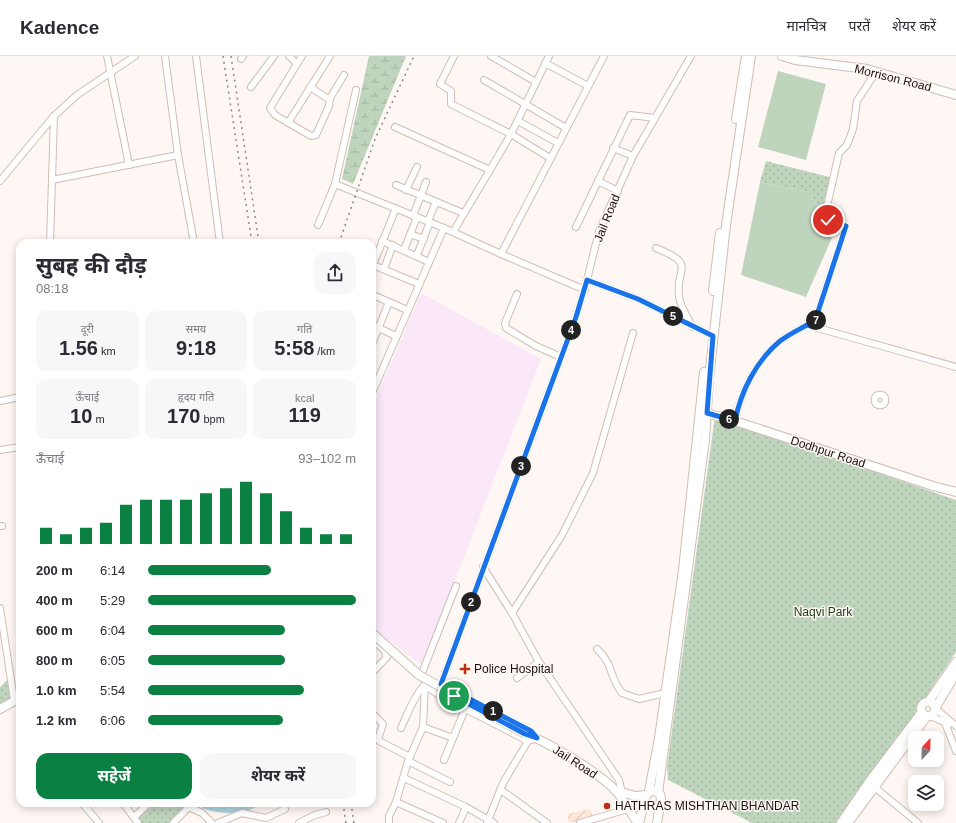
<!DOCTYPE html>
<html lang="hi">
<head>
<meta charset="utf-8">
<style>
  :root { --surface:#fff; --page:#f7f7f7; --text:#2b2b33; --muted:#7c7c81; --line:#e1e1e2; --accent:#0b8043 }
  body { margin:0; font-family:Arial,"Noto Sans Devanagari",sans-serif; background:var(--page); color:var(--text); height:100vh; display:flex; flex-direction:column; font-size:15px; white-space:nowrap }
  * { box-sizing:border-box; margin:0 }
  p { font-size:13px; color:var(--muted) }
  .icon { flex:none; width:22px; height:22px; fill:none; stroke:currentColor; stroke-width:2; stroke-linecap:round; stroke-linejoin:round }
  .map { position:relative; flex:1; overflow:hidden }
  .drawer { position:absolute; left:16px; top:183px; width:360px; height:568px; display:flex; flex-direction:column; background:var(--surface); border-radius:12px; box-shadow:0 2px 10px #0003 }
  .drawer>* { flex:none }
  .needle { width:26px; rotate:22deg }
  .buttons { position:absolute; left:908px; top:675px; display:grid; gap:8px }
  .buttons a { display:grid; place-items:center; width:36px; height:36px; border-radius:8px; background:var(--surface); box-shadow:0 2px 10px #0003; font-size:20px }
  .pin { position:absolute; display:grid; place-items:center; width:34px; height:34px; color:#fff; margin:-17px; border:2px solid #fff; border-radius:50%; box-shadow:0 1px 4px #0007 }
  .km { position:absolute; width:20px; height:20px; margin:-10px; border-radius:50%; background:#222; color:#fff; font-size:11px; line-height:20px; text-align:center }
  .round { display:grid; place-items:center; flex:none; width:42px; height:42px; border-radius:12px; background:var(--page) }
  .headline { display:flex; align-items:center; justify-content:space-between; height:68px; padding:0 20px }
  h1 { font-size:22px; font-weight:700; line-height:30px }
  .metrics { display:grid; grid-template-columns:repeat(3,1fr); gap:6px; height:68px; padding:4px 20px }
  .metrics div { display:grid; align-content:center; border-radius:10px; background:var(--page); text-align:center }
  .metrics b { font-size:20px; font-weight:700 }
  .metrics small { font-size:11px; font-weight:400 }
  .metrics p { font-size:11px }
  .chart { height:112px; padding:8px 20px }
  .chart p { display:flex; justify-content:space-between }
  .chart svg { width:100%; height:72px; margin-top:4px; stroke:var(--accent); stroke-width:6 }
  .action { display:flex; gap:8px; margin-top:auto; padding:8px 20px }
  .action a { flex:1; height:46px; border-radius:12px; background:var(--accent); color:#fff; font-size:16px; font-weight:700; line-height:46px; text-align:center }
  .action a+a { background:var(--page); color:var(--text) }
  ul { padding:0 20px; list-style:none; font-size:13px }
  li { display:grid; grid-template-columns:64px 48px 1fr; align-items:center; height:30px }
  li i { height:10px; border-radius:5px; background:var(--accent) }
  header { display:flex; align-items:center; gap:24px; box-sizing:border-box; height:56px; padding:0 20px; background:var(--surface); border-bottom:1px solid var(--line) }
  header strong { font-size:19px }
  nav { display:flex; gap:22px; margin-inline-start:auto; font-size:14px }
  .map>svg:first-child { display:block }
  .commercial { fill:#fae8f8 }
  .industrial { fill:url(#industrial-furrows) }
  .green { fill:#bfd4bd }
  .wetland { fill:url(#wetland-marsh) }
  .park { fill:url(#park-dots) }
  .water { fill:#add2e2 }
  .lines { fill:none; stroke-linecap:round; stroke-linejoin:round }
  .street-casing { stroke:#cfbeb5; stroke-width:8 }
  .secondary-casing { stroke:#cfbeb5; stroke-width:10 }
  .street { stroke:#fff; stroke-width:6 }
  .secondary { stroke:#fff; stroke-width:8 }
  .rail { stroke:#908986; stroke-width:1.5; stroke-dasharray:2 4; stroke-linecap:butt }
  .secondary-bridge-casing { stroke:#cfbeb5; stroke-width:10; stroke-linecap:butt }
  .secondary-bridge { stroke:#fff; stroke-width:8 }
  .route-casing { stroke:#fff; stroke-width:8 }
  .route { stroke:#1a73e8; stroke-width:5 }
  .poi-dot { fill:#bc3113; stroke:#fef7f3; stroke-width:1.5 }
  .labels { text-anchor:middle; stroke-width:3; stroke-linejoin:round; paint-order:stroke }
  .street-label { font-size:12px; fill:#18120f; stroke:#fef7f3 }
  .park-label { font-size:12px; fill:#1f421d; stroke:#fef7f3 }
  .poi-label { font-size:12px; fill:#18120f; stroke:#fef7f3; text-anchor:start }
</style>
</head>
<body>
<header>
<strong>Kadence</strong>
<nav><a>मानचित्र</a><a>परतें</a><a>शेयर करें</a></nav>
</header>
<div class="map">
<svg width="956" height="767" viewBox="0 0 956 767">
  <defs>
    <pattern id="industrial-furrows" width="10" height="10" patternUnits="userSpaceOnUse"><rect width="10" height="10" fill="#fee6d8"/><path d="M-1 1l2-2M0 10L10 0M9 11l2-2" fill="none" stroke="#d9c4b8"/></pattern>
    <pattern id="wetland-marsh" width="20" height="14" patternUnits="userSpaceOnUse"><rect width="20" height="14" fill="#bfd4bd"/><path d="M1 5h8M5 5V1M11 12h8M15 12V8" fill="none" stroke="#a3b5a1"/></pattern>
    <pattern id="park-dots" width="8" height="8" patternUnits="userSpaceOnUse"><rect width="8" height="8" fill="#bfd4bd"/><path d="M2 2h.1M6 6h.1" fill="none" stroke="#a3b5a1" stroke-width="1.8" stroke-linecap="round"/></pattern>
  </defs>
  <rect width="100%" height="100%" fill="#fef7f3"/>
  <!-- commercial -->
  <path class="commercial" d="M421,237L541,303L422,609L372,572V352Z"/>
  <!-- industrial -->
  <path class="industrial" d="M591,753L593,763L569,767L567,758Z"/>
  <!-- green -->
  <g class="green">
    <path d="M778,15L826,28L806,104L758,91Z"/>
    <path d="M760,126L809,136L834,177L806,241L741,219Z"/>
  </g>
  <!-- wetland -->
  <path class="wetland" d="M369,0H406L353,128L342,123Z"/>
  <!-- park -->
  <g class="park">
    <path d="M766,105L833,122L824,160L809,136L760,126Z"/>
    <path d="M715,360L956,444V596L895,687L836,767H752L668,724L667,711Z"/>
    <path d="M8,623L13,642L0,650V631Z"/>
    <path d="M151,747H183L186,751L171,767H140L136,761Z"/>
  </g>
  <!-- water -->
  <path class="water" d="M201,747H262C246,760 221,759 202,752Z"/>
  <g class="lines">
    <defs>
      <g id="street">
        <path d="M107,0L129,109"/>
        <path d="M165,0L178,99L194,187"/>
        <path d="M196,0L220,187"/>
        <path d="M289,0L297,8"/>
        <path d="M302,0L270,52L275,59L311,80L316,79L329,50L330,42L344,19"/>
        <path d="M454,0L440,28L451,35V48L511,78L550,102"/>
        <path d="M491,0L536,26"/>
        <path d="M241,3L243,0"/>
        <path d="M545,7L588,30"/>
        <path d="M484,24L566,72"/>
        <path d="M251,31L274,0"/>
        <path d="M310,31L330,44"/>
        <path d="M518,65L558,87"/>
        <path d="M288,67L330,0"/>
        <path d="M395,71L490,114L511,78L549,0"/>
        <path d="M613,92L633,100"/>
        <path d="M52,124L178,99"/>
        <path d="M0,125L54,60L77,39L135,0"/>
        <path d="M598,125L618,135"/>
        <path d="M335,128L444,172L372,337"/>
        <path d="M396,129L463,157"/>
        <path d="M406,134L417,111"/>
        <path d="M396,152L373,209L419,228"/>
        <path d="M413,160L426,126"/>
        <path d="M428,165L436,146"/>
        <path d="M318,169L335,128L356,34"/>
        <path d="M576,171L630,59L655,62"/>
        <path d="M444,172L501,198L604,0"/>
        <path d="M453,176L490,114"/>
        <path d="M410,178L424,183"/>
        <path d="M382,185L429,206"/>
        <path d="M50,187L54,60"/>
        <path d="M656,192C698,209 675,211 679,240C680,251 688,262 693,271"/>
        <path d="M404,194L417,161"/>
        <path d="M501,198L585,234"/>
        <path d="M417,199L430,166"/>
        <path d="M384,213L393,189"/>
        <path d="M587,224L638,243L713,280"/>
        <path d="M517,238L505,267L506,272L536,290L561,301"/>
        <path d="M372,242L373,239L407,254"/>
        <path d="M372,269L396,280"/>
        <path d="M813,271L846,170L828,164L825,159L839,97L847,89L853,73L857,45L876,16"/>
        <path d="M372,288L389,246"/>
        <circle cx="880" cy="344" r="5.5"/>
        <path d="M0,345L20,341"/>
        <path d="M735,365C741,335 756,305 780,285C788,279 798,274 807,269L956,311"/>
        <path d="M0,394L20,391"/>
        <path d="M0,470H2"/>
        <path d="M483,511L512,557L539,606L619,724L622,737"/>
        <path d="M0,552L14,644"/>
        <path d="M512,557L562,479L593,417L633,277"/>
        <path d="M372,583L384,594L387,601L372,617"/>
        <path d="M597,593C614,609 609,621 622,637L639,643L665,637"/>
        <path d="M422,617L456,530"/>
        <path d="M517,622L539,606"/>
        <path d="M441,628L576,261L587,224L599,175L633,100L691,0"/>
        <path d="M936,653L956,670"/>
        <path d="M372,657L383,668L378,683L379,685L410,701"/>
        <path d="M930,660L949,668"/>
        <path d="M945,667L956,695"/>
        <path d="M423,671L453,682"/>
        <path d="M401,672C408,657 413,642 424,629L442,641L528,685L537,682L531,675L488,653"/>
        <path d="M444,704L465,653"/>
        <path d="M408,705L450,726"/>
        <path d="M404,722L466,751L494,767"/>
        <path d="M872,729L918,767"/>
        <path d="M501,734L547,767"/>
        <path d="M396,746L443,767"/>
        <path d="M82,747L99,767"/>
        <path d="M123,747L138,767"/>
        <path d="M189,751L202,757L212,767"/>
        <path d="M134,761L149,747"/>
        <path d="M173,767L189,751L186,747"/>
        <path d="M218,767L242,757L266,762L285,753"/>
        <path d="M299,767L315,759L326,756"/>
        <path d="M389,767V760L396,746L408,705L423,671L425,628"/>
        <path d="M459,767L466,751"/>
        <path d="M487,767L503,727L528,685"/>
        <path d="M580,767L628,753"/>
      </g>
      <g id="secondary">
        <path d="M782,0L795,4L867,13L956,39"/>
        <path d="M736,63L746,0"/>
        <path d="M713,235L720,177"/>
        <path d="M703,356L735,365L933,430L956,436"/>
        <path d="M929,645L956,606"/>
        <circle cx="928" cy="653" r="7"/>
        <path d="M936,651L956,617"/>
        <path d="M0,653L20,642"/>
        <path d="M525,678C547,685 599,717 615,734C624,743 630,757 638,767"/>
        <path d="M615,734L635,740L646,739"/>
        <path d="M649,735L659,682L683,514L704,316"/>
        <path d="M658,737L705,384L709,322L726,169L751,0"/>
        <path d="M639,767L646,739L653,734L660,738L661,742L657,767"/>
        <path d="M841,767L869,726L922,656"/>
        <path d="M848,767L927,660"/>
      </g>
    </defs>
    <!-- street casing -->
    <use href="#street" class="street-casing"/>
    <!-- secondary casing -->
    <use href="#secondary" class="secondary-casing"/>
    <!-- street -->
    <use href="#street" class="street"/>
    <!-- secondary -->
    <use href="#secondary" class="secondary"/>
    <!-- rail -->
    <g class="rail">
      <path d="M223,0L252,187"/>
      <path d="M231,0L259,187"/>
      <path d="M339,187L375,83L414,0"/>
      <path d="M343,747L346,767"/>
      <path d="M351,747L354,767"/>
    </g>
    <defs>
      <path id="secondary-bridge" d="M372,577L419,619L525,678"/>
    </defs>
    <!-- secondary-bridge casing -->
    <use href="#secondary-bridge" class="secondary-bridge-casing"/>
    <!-- secondary-bridge -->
    <use href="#secondary-bridge" class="secondary-bridge"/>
  </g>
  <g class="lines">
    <defs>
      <path id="route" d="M454,640L525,678L537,682L531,675L441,628L576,261L587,224L638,243L713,280L707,357L735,365C741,335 756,305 780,285C788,279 798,274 807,269L813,271L846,170L828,164"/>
    </defs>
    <!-- route casing -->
    <use href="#route" class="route-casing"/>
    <!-- route -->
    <use href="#route" class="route"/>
  </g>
  <!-- markers -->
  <g class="poi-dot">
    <path d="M463 607h4v4h4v4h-4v4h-4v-4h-4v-4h4z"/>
    <circle cx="607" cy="750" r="4"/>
  </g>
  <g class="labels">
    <!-- street labels -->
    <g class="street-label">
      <text transform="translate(893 22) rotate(14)" y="4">Morrison Road</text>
      <text transform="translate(607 162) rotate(-68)" y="4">Jail Road</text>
      <text transform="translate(828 396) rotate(18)" y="4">Dodhpur Road</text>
      <text transform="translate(575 706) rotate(33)" y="4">Jail Road</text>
    </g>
    <!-- park labels -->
    <g class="park-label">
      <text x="823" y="560">Naqvi Park</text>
    </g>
    <!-- poi labels -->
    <g class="poi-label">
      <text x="474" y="617">Police Hospital</text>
      <text x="615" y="754">HATHRAS MISHTHAN BHANDAR</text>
    </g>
  </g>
</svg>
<div class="buttons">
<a><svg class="needle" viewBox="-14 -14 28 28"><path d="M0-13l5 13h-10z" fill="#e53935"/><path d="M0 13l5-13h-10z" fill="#7c7c81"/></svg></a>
<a><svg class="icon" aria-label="layers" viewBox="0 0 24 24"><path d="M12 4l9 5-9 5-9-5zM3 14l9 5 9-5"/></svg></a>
</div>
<div class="pin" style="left:454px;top:640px;background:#1e9e55"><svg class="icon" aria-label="arrive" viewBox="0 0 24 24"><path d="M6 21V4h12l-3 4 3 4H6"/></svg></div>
<div class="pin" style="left:828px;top:164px;background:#d93025"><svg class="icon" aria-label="check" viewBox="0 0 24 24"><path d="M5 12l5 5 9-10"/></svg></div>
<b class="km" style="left:493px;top:655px">1</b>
<b class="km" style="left:471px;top:546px">2</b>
<b class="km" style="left:521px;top:410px">3</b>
<b class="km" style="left:571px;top:274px">4</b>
<b class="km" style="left:673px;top:260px">5</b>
<b class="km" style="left:729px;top:363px">6</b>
<b class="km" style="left:816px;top:264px">7</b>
<section class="drawer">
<div class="headline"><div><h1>सुबह की दौड़</h1><p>08:18</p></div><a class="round"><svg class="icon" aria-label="share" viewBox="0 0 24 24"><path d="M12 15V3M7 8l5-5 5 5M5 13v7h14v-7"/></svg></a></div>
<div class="metrics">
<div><p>दूरी</p><b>1.56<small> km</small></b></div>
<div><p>समय</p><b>9:18</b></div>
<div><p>गति</p><b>5:58<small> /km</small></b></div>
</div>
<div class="metrics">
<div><p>ऊँचाई</p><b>10<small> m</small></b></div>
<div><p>हृदय गति</p><b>170<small> bpm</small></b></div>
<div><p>kcal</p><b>119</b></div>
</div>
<div class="chart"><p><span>ऊँचाई</span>93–102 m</p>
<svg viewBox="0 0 160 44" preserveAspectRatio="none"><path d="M5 44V34M15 44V38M25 44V34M35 44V31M45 44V20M55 44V17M65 44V17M75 44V17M85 44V13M95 44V10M105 44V6M115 44V13M125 44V24M135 44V34M145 44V38M155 44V38"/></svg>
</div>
<ul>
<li><b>200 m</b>6:14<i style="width:59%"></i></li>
<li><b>400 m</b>5:29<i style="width:100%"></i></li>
<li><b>600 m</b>6:04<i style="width:66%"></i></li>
<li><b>800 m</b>6:05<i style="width:66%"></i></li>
<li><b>1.0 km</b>5:54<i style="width:75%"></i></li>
<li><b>1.2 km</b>6:06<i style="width:65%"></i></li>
</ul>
<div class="action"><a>सहेजें</a><a>शेयर करें</a></div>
</section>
</div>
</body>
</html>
